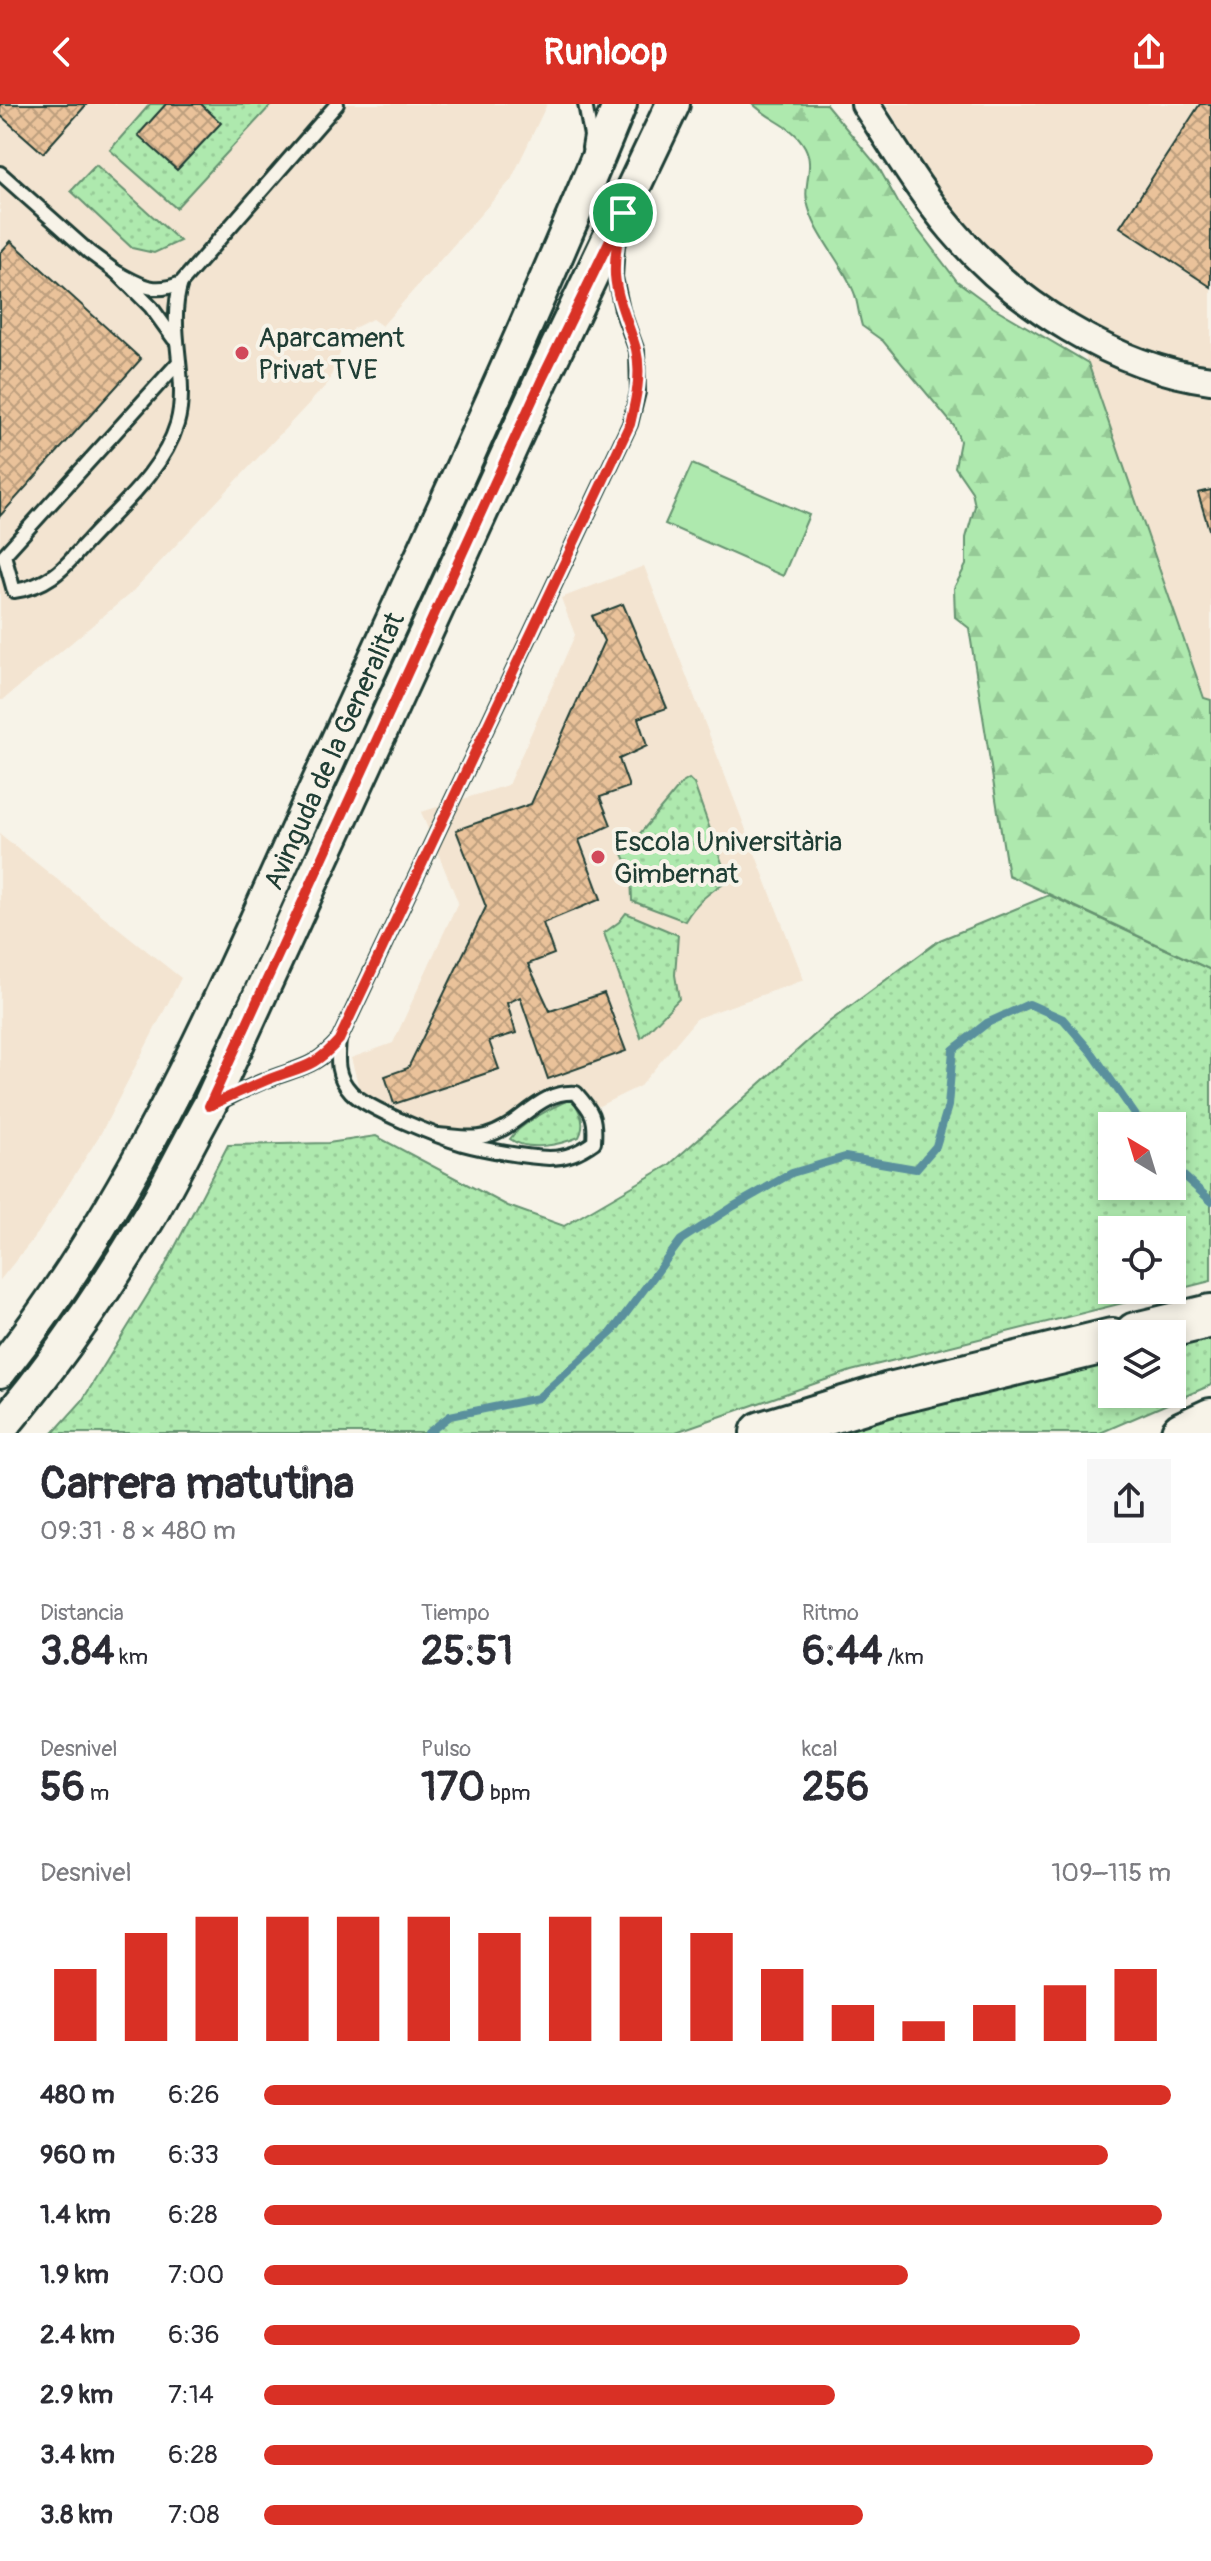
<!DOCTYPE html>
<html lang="es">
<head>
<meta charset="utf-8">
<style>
  :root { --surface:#fff; --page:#f7f7f7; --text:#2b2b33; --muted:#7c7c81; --accent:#d93025 }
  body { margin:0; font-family:Pangolin,sans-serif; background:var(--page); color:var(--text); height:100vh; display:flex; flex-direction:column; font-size:30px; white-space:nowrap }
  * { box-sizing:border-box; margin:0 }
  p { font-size:26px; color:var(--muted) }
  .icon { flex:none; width:44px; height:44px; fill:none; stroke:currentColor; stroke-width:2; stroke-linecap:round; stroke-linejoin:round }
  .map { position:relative; height:1329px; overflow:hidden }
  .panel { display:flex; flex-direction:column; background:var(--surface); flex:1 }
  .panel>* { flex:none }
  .needle { width:52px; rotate:322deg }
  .tools { position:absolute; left:1098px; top:1008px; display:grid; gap:16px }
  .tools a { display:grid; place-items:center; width:88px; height:88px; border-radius:0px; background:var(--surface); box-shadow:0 4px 12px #0003; font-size:40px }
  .pin { position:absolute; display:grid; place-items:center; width:68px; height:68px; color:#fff; margin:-34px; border:4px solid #fff; border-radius:50%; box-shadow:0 2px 8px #0007 }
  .round { display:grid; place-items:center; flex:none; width:84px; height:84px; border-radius:0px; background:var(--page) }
  .headline { display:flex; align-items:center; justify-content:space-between; height:136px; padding:0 40px }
  h1 { font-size:44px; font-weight:700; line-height:60px }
  .metrics { display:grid; grid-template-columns:repeat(3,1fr); gap:12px; height:136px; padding:8px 40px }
  .metrics div { display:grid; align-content:center }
  .metrics b { font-size:40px; font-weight:700 }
  .metrics small { font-size:22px; font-weight:400 }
  .metrics p { font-size:22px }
  .chart { height:224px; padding:16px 40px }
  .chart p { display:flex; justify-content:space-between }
  .chart svg { width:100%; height:144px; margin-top:8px; stroke:var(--accent); stroke-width:6 }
  ul { padding:0 40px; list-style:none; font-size:26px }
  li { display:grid; grid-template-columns:128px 96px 1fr; align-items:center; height:60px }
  li i { height:20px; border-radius:10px; background:var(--accent) }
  header { display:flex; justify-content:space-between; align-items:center; height:104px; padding:0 40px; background:var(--accent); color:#fff; font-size:36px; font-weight:700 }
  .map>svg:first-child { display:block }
  .built { fill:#f3e4d1 }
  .grass { fill:url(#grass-dots); stroke:#669371; stroke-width:2; fill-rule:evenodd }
  .forest { fill:url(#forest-firs); stroke:#669371; stroke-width:2 }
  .pitch { fill:#aee9ae; stroke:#669371; stroke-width:2 }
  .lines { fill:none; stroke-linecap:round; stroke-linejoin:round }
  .stream { stroke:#5a909d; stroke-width:8 }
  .building { fill:url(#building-cross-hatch); stroke:#1f3d34; stroke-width:2 }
  .service-casing { stroke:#1f3d34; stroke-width:18 }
  .minor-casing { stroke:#1f3d34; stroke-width:32 }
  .tertiary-casing { stroke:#1f3d34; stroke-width:38 }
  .trunk-casing { stroke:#1f3d34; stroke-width:48 }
  .service { stroke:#f7f3e8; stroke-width:12 }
  .minor { stroke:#f7f3e8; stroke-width:26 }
  .tertiary { stroke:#f7f3e8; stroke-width:32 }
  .trunk { stroke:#f7f3e8; stroke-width:42 }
  .route-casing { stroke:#fff; stroke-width:16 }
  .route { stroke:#d93025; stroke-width:10 }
  .poi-dot { fill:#d1495b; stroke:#f7f3e8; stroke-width:3 }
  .labels { text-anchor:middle; stroke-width:8; stroke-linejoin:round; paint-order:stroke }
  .poi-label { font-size:28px; fill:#1f3d34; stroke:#f7f3e8; text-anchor:start }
  .street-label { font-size:28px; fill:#1f3d34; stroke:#f7f3e8 }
</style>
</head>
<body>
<header><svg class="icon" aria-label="back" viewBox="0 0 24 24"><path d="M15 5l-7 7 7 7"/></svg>Runloop<svg class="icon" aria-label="share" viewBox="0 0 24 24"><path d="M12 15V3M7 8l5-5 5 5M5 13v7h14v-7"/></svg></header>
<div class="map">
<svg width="1211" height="1329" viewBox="0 0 1211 1329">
  <defs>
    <pattern id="grass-dots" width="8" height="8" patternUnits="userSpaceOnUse" patternTransform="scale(2)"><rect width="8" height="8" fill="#aee9ae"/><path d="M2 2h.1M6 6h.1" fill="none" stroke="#95c996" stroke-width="1.8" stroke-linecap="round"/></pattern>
    <pattern id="forest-firs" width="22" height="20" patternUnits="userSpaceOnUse" patternTransform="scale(2)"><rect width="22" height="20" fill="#aee9ae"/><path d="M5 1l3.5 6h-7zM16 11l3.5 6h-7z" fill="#95c996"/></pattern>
    <pattern id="building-cross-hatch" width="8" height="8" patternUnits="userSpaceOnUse" patternTransform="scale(2)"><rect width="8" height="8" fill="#eac29a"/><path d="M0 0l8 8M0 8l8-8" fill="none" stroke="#bd9f7e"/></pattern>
  </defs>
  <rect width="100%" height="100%" fill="#f7f3e8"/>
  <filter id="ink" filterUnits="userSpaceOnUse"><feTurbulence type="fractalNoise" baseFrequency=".0125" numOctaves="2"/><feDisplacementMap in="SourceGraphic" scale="16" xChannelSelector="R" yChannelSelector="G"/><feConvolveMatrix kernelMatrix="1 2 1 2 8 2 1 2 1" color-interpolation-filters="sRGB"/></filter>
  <g filter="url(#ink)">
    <!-- built -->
    <g class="built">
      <path d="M0,0H547L511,76L382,222L372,215L354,224L343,242L328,279L132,488L3,596H0Z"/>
      <path d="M886,0H1211V596L1205,594L1073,217L993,155L930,77Z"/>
      <path d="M644,462L804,876L697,914L640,982L591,1006L576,989L559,988L463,1040L363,999L351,954L393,939L458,798L421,708L508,681L575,531L561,494Z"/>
      <path d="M0,730L181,874L101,1029L38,1129L0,1176Z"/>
    </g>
    <!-- grass -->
    <g class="grass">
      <path d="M150,0H272L176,104L110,46Z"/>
      <path d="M96,61L180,137L154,149L132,144L71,87Z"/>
      <path d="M689,675L694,680L728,776C710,788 696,798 685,817L632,797L631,767L623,750L681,680Z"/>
      <path d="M1049,791L1211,866V1177L851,1267L673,1329H53L82,1297L163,1166L228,1041L328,1039L376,1032L508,1102L564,1122L669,1061L829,918L940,836ZM1112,1022H1172V1082H1112ZM1112,1126H1172V1186H1112Z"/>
      <path d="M626,809L678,831L675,871L679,895L641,934L604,829L619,818Z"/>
      <path d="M566,997H574C581,1010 586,1020 579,1033C559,1041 528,1048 510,1035C519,1021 550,1004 566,997Z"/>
      <path d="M1211,1228V1281L1100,1329H832L1112,1253V1290H1172V1238Z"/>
    </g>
    <!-- forest -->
    <path class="forest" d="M753,0H826L879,64L900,102L957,177L991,202L1088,259L1204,594L1211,596V866L1008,771L969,524L955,513L954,484L966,461V434L975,402L972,388L955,363L960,337L954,322L883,237L862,222C859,212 858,201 855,191C844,159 814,132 807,97C803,81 815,62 805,43C793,21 770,17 753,0Z"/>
    <!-- pitch -->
    <path class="pitch" d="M692,360L809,411L783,472L665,420Z"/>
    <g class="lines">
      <!-- stream -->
      <g class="stream">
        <path d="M1172,1061L1211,1097"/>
        <path d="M428,1329L450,1312L538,1294L612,1228L681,1136L734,1102L792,1069L845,1053L916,1065L936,1042L948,1002L953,946L987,919L1029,900L1063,915L1093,950L1143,1022"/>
      </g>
    </g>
    <!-- building -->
    <g class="building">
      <path d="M0,0H87L43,49L0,11Z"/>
      <path d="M166,0H201L221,19L177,66L138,31Z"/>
      <path d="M1200,0H1211V183L1120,123Z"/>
      <path d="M11,137L141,255L0,412V149Z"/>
      <path d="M1211,386V432L1198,389Z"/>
      <path d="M623,500L667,604L638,614L647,642L619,655L629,683L600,693L611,721L579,736L601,795L543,819L554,850L528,860L550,907L604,889L626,947L548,975L520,893L507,899L516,929L489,937L499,965L394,1000L385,972L408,964L486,803L456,726L531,700L604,537L592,512Z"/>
    </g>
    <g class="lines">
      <defs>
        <g id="service">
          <path d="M585,0L591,32L589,44"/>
          <path d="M0,69L89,148L116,168"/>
          <path d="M174,235L151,203L116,168C141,181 153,191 181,179L337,0"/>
          <path d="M178,259L4,451L14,487C29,485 40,481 53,472C66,464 77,448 88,437C120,402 163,367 177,320C190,274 166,225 181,179"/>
          <path d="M339,936C337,957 336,972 351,988C367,1005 439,1033 463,1040C485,1046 526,1053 549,1054C567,1054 580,1048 594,1038C596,1013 592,1007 576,989C537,986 521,1023 485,1032C471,1036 453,1032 439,1031"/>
          <path d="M219,998C236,990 254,980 272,974C304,962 315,963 339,936L630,320L638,288L637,247L622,206L615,173L617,141"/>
        </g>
        <path id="minor" d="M865,0C893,42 919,87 952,126C1014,199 1115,264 1211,276"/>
        <g id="tertiary">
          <path id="s1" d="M0,1267C143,1087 231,870 326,662C426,442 529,224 620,0"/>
          <path d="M0,1325C56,1258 106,1186 151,1110C171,1075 189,1038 209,1002L543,273L673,0"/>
        </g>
        <g id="trunk">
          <path d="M1136,1230L1211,1212"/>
          <path d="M762,1329L890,1290L1112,1236"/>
          <path d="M1183,1329L1211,1316"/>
        </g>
      </defs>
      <!-- service casing -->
      <use href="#service" class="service-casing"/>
      <!-- minor casing -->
      <use href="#minor" class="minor-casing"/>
      <!-- tertiary casing -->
      <use href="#tertiary" class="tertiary-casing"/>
      <!-- trunk casing -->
      <use href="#trunk" class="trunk-casing"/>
      <!-- service -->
      <use href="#service" class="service"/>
      <!-- minor -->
      <use href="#minor" class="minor"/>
      <!-- tertiary -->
      <use href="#tertiary" class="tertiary"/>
      <!-- trunk -->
      <use href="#trunk" class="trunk"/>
    </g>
  </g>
  <g class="lines" filter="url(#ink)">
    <defs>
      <path id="route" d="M623,109C619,129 614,150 615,171C617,197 629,220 636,245C642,270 636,295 630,320L339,936C312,966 301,962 267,976C248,984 228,993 209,1002L543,273Z"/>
    </defs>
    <!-- route casing -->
    <use href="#route" class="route-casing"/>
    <!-- route -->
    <use href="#route" class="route"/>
  </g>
  <!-- markers -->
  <g class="poi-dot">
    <circle cx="242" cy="249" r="8"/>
    <circle cx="598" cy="753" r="8"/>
  </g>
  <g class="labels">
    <!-- poi labels -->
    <g class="poi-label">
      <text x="258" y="243">Aparcament<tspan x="258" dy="32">Privat TVE</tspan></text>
      <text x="614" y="747">Escola Universitària<tspan x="614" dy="32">Gimbernat</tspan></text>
    </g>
    <!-- street labels -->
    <g class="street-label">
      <text dy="10" stroke="none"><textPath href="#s1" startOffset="706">Avinguda de la Generalitat</textPath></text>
    </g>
  </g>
</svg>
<div class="tools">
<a><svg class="needle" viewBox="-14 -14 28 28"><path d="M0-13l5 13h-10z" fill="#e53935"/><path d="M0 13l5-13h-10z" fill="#7c7c81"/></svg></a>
<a><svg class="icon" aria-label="locate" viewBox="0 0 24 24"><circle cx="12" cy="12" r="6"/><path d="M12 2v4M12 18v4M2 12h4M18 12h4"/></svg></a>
<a><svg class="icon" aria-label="layers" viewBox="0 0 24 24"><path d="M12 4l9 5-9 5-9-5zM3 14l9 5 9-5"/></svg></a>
</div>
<div class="pin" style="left:623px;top:109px;background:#1e9e55"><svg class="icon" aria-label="arrive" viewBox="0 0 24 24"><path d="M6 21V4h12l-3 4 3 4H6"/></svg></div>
</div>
<section class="panel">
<div class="headline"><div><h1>Carrera matutina</h1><p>09:31 · 8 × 480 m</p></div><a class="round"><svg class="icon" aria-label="share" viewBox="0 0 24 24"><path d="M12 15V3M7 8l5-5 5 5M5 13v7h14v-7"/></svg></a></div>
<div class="metrics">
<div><p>Distancia</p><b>3.84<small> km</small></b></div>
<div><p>Tiempo</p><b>25:51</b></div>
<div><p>Ritmo</p><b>6:44<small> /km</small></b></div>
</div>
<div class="metrics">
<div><p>Desnivel</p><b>56<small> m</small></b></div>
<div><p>Pulso</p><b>170<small> bpm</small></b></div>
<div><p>kcal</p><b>256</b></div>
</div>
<div class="chart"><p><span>Desnivel</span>109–115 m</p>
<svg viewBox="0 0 160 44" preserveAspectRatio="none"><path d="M5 44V22M15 44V11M25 44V6M35 44V6M45 44V6M55 44V6M65 44V11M75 44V6M85 44V6M95 44V11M105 44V22M115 44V33M125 44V38M135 44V33M145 44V27M155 44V22"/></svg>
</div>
<ul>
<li><b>480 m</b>6:26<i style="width:100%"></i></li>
<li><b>960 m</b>6:33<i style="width:93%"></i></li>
<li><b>1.4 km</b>6:28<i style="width:99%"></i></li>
<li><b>1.9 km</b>7:00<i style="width:71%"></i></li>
<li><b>2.4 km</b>6:36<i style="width:90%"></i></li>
<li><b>2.9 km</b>7:14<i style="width:63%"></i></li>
<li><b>3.4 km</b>6:28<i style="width:98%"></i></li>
<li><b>3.8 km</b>7:08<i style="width:66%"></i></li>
</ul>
</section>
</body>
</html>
